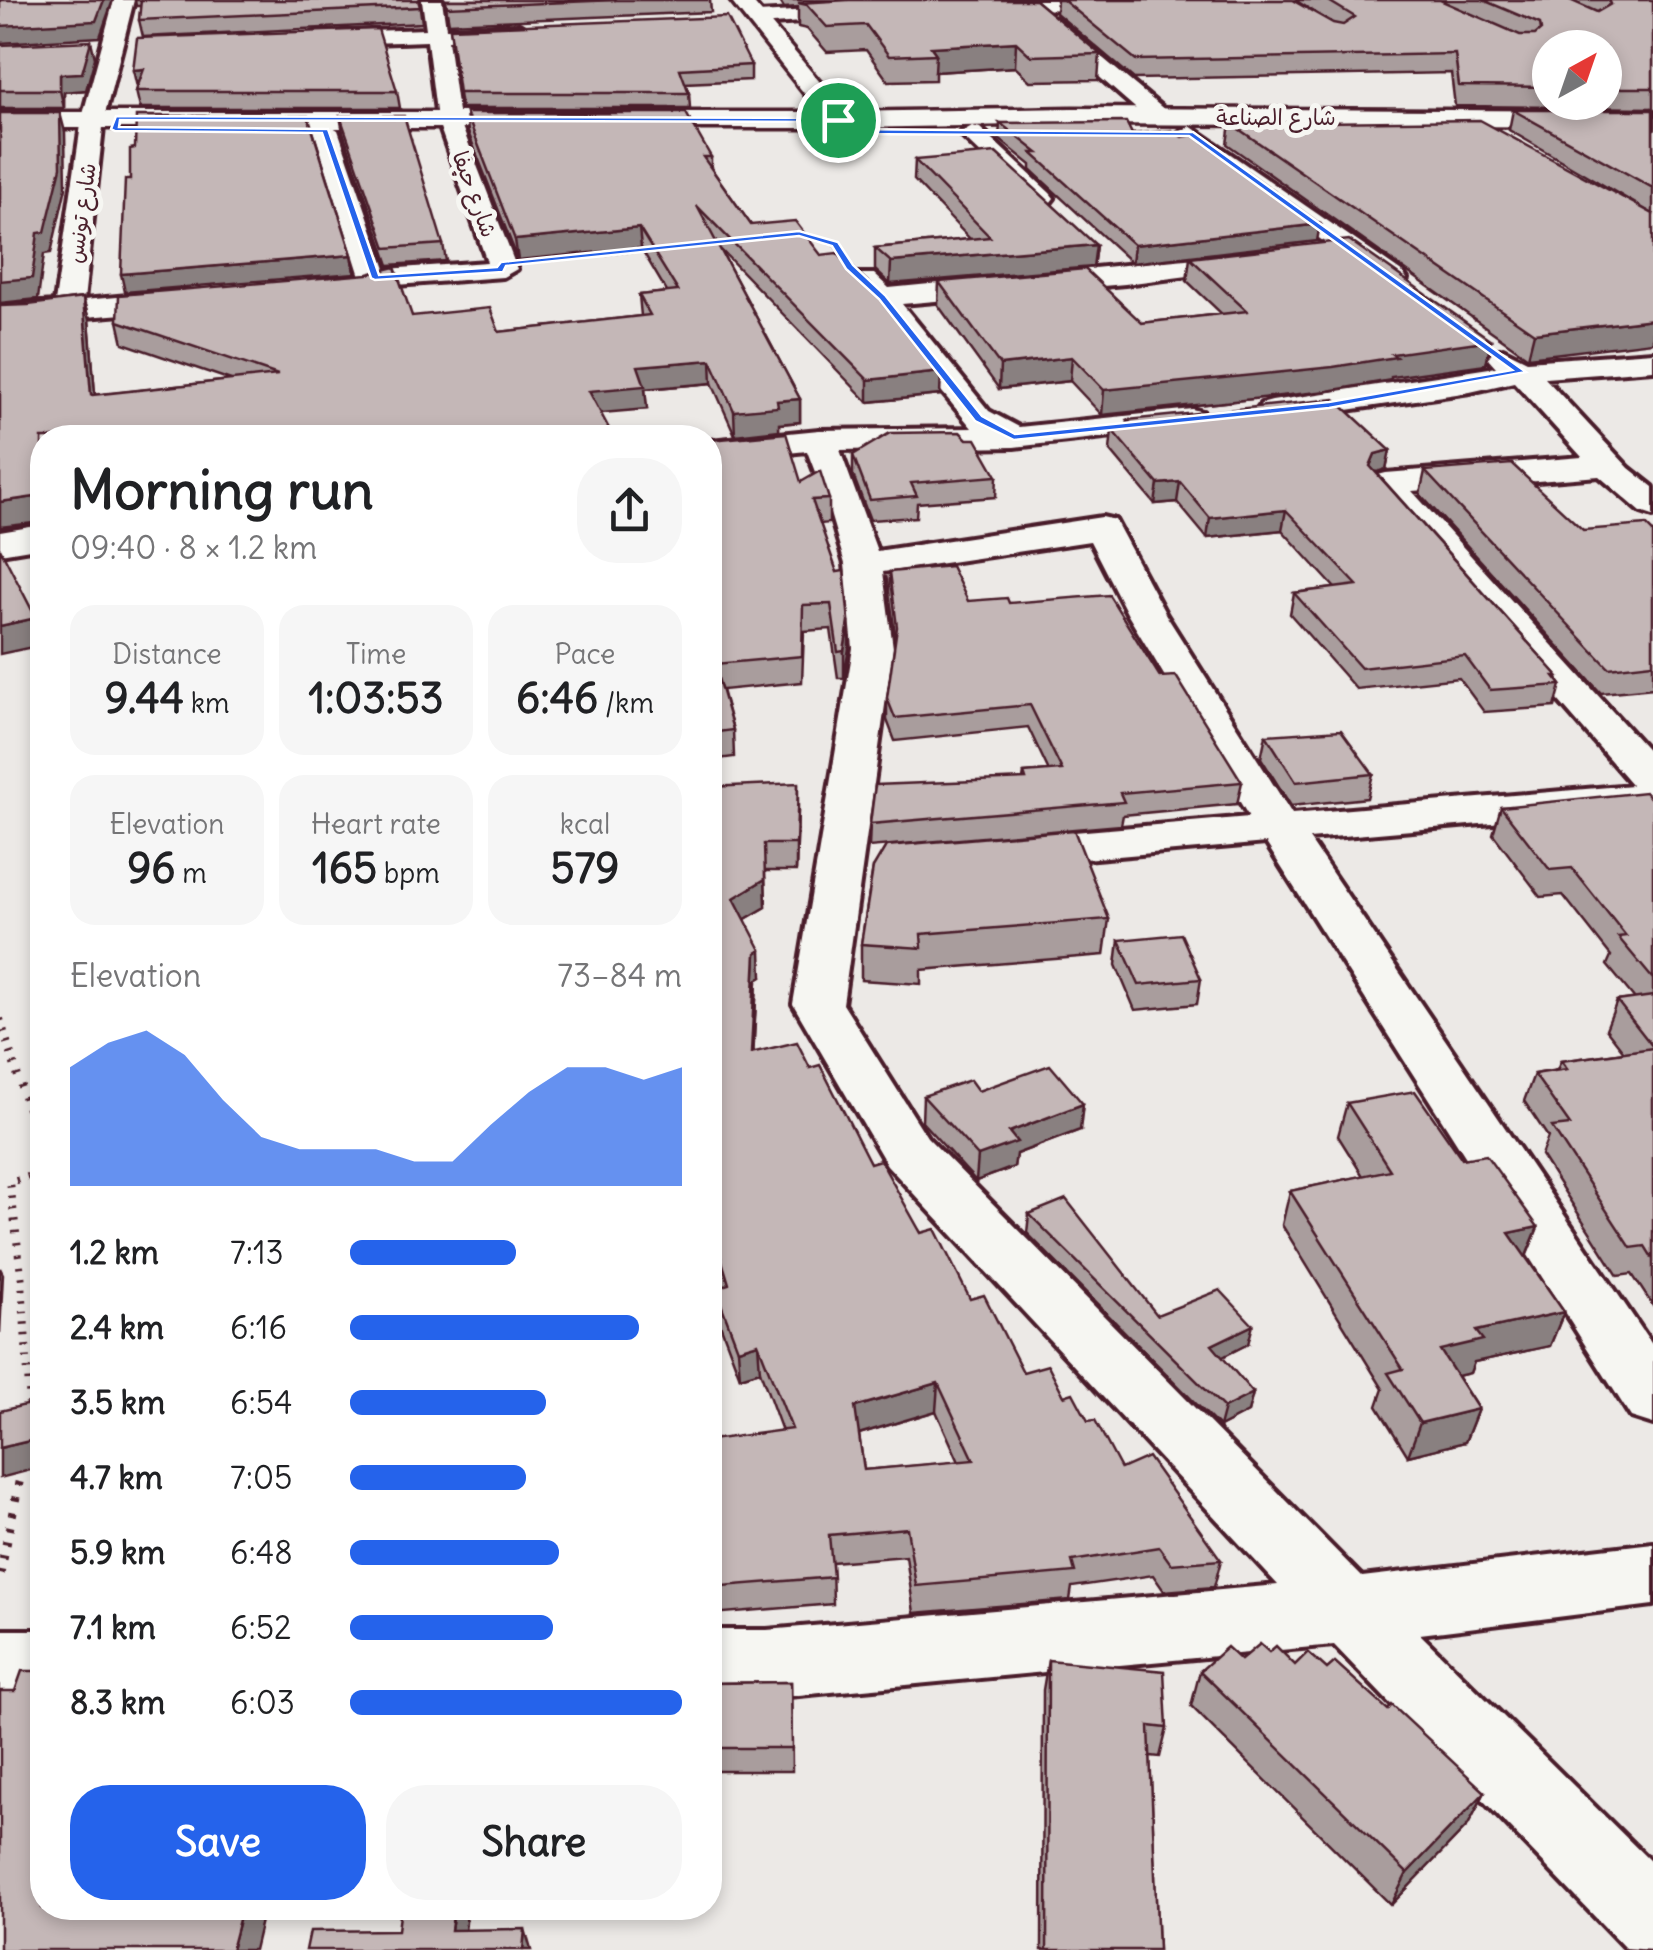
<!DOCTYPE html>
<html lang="en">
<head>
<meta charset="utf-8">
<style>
  :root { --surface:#fff; --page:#f6f6f6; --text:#202124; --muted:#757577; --accent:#2563eb }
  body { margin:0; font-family:Delius,"Playpen Sans Arabic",sans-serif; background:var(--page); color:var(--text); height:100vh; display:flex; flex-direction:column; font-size:38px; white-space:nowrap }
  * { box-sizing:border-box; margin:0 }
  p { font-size:32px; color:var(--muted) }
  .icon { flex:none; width:55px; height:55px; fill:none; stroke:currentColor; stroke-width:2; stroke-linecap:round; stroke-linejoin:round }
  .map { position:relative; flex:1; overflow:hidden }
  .sheet { position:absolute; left:30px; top:425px; width:692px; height:1495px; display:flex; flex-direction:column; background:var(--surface); border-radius:40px; box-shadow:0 5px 15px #0003 }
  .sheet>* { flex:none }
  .needle { width:65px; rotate:40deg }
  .fabs { position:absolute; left:1532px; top:30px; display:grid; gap:20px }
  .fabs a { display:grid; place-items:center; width:90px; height:90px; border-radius:50%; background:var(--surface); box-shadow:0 5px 15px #0003; font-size:50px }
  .pin { position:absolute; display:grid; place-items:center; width:85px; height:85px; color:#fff; margin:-42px; border:5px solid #fff; border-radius:50%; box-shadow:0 2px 10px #0007 }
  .round { display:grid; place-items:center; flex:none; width:105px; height:105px; border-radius:40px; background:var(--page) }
  .headline { display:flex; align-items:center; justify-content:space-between; height:170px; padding:0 40px }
  h1 { font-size:55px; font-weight:700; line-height:75px }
  .metrics { display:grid; grid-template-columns:repeat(3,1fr); gap:15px; height:170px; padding:10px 40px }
  .metrics div { display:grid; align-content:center; border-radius:25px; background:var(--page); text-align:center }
  .metrics b { font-size:42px; font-weight:700 }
  .metrics small { font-size:28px; font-weight:400 }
  .metrics p { font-size:28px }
  .chart { height:280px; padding:20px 40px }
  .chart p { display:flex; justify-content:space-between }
  .chart svg { width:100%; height:180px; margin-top:10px; fill:var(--accent); opacity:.7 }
  .action { display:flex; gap:20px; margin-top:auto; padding:20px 40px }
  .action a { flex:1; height:115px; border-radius:40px; background:var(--accent); color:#fff; font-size:40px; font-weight:700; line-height:115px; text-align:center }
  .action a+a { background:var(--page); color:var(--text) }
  ul { padding:0 40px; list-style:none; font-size:32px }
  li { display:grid; grid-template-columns:160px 120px 1fr; align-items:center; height:75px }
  li i { height:25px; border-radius:12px; background:var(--accent) }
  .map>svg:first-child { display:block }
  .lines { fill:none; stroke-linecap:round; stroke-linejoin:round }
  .minor-casing { stroke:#4a1f2b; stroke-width:8 }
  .major-casing { stroke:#4a1f2b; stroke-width:7 }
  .path-far2 { stroke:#4a1f2b; stroke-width:4; stroke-dasharray:1 4; stroke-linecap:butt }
  .path-far1 { stroke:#4a1f2b; stroke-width:8; stroke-dasharray:2.5 9; stroke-linecap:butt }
  .path { stroke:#4a1f2b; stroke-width:9; stroke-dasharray:4 11; stroke-linecap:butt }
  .minor { fill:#f6f6f2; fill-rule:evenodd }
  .major { fill:#f6f6f2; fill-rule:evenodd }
  .wall { fill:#a99d9d; stroke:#4a1f2b; stroke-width:2.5; fill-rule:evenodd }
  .shaded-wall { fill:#898080; stroke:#4a1f2b; stroke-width:2.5 }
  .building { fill:#c4b7b7; stroke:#4a1f2b; stroke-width:2.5; fill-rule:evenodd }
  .route { fill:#2563eb; stroke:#fff; stroke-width:2.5; fill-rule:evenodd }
  .labels { text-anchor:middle; stroke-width:10; stroke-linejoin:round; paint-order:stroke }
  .far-street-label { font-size:22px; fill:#4a1f2b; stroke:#f6f6f2 }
</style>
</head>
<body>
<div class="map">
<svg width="1653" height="1950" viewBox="0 0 1653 1950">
  <rect width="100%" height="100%" fill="#ece9e6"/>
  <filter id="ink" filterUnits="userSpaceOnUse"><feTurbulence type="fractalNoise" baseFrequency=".01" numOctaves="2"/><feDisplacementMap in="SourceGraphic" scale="20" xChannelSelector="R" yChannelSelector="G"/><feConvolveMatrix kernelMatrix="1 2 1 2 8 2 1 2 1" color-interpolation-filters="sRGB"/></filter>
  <g filter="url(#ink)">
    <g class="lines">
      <defs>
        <g id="minor">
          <path d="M114,0H134L104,118L84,300L184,291L194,294L198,300L194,306L184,309L0,324V306L55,302L82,118Z"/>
          <path d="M422,0H442L446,28L519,25L529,31L519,37L448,40L459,119L517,269L503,277L383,286C366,296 328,299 308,294L304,288L308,282L360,276L314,130L326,123L338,130L386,269L487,262L437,119L427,41L314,45L304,39L314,33L426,29Z"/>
          <path d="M999,0H1141L1131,6L971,13L961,7L971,1Z"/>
          <path d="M866,7L876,13L873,17L758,25L748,19L758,13Z"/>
          <path d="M1048,16L1055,18L1166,111L1169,116L1166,121H1150L1041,26V18Z"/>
          <path d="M972,126L980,128L1050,193L1054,198L1050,203H1032L964,138L960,133Z"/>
          <path d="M1190,126L1403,273L1407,279L1403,285H1383L1182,138L1178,133Z"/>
          <path d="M1257,252L1267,254L1271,260L1267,266L1125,284L902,304L989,411L1019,427L1192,409L1203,412L1208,419L1203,426L1014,447L840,450L877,551L1102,517L1115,520L1166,615L1292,814L1632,785L1369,483L1374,476L1386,473L1582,457L1514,382L1470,392L1272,421L1261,418L1256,411L1261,404L1272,401L1496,367L1488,358L1492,352L1503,349L1527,361L1653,352V370L1545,378L1629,468L1653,487V516L1641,512L1599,476L1412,491L1653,756V809L1309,839L1653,1346V1424L1631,1417L1266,843L1016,865L1000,861L993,851L1000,841L1016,837L1249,817L1128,615L1090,541L883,572L893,648L843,1004L927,1137L1362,1577L1653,1543V1605L1420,1634L1653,1864V1950L1625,1948L1334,1645L767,1698H710V1630H767L1278,1585L887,1165L793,1004L853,648L845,564L827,503L807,451L710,461V441L819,430L972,428L854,286L850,280L854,274H874L889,288Z"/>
          <path d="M42,525V547L0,554V532Z"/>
          <rect x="0" y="1630" width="42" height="68"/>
        </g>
        <path id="major" d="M730,0H751L845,112L1072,108L1653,111V127L1072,124L851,128L848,136H830L826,128H0V112H819Z"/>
      </defs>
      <!-- minor casing -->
      <use href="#minor" class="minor-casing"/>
      <!-- major casing -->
      <use href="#major" class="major-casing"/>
      <!-- path-far2 -->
      <g class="path-far2">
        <path d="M800,234L835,244L844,258"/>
        <path d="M537,261L649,249"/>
      </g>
      <!-- path-far1 -->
      <g class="path-far1">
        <path d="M0,1019L42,1154"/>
        <path d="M30,1405L22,1282L10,1182L42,1173"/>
      </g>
      <!-- path -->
      <g class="path">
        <path d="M29,1402L30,1411"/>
        <path d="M0,1574L22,1468"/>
      </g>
      <!-- minor -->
      <use href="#minor" class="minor"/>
      <!-- major -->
      <use href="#major" class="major"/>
    </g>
    <!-- wall -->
    <g class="wall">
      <path d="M135,0H419L422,23L143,37L139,20L141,6H136Z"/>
      <path d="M445,0H710L711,12L449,23Z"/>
      <path d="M779,0H1035L1100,54L1098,80L1030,81L1015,67L935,72V80L888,81L866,50L827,52L807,29L798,27V7L784,8Z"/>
      <path d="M1057,0H1292L1324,18L1295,0H1653V108L1455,106L1451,73L1134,79L1056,13ZM1550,48H1605V102H1550Z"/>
      <path d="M450,28L751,65V80L685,83L689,93L690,108H461Z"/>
      <path d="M0,45L95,58L86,90L64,92V108H0Z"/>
      <path d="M138,87L397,91L400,108H140L136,91Z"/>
      <path d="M1513,110H1653V214L1509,130Z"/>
      <path d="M466,113L711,157V168L751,225L821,255L940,395L868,402L720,249L800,399V422L779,424V430L735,435L712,383L645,389L647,409L42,438V522L0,527L28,305L83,298L89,320L95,395L231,380L123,343L118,321L412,316L499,332L641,316L639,295L667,292L641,248L518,260L468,132Z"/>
      <path d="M340,116L443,244L446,261L389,265L343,132Z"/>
      <path d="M1000,123L1132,134L1317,241L1132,263L1031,170V165L999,139Z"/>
      <path d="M1230,123L1653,214L1528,357L1227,144Z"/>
      <path d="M915,160L1096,245L1093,267L890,284L875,270V248L970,239L914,180Z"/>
      <path d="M1190,258L1486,364L1391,377V380L1328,391L1102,415L1070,381L999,389L938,305L939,282L1142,323L1222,314L1187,281Z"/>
      <path d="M1128,420L1390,450L1386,469L1376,472L1558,676L1557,679L1561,685L1555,707L1484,712L1459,678L1356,689L1290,614L1294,593L1335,588L1282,530L1207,538L1177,502L1155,504L1110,450L1112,430L1127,429Z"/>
      <path d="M710,440L801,482L829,499V523L820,524L849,648L844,678H838L831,629L804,631L802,682L722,690L733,730L734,757L710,760Z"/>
      <path d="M853,455L997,476L996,497L917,503L916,517L870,520L853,475Z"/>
      <path d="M1425,471L1583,530L1653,532V688L1601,693L1420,494Z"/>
      <path d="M890,572L968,601L1009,603L1160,677L1242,782L1237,804L1123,815L1121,825L869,847L870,824L1023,779L1024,773L1049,771L1028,727L895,741L887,720V698L896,640L889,592Z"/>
      <path d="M1266,735L1373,774L1367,798L1291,806L1261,758Z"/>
      <path d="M710,787L798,810L796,871H765L766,907L745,919L762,977L757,980L753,1052L810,1068L870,1163L1023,1372L1064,1396L1088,1421L1121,1469L1221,1560L1214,1587L1164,1591L1153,1575L1072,1587L1070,1600L914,1613L906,1556L832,1562L833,1604L712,1614L710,1592V1480H713L710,1449L782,1431L760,1371L740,1377L717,1316L715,1288L723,1286L710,1243ZM936,1411L959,1462L864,1470L859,1434Z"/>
      <path d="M1653,801V1306L1632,1274L1618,1276L1541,1155L1548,1137L1524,1101L1534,1074L1557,1070L1561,1061L1624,1052L1606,1029L1617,1001L1635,999L1607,965L1611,956L1563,895L1541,897L1493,834L1501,807Z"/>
      <path d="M873,868L1109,919L1104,955L921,970V984L861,980V944Z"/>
      <path d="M1119,940L1201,979L1197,1004L1135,1010L1116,965Z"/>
      <path d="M978,1091L1080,1130L1016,1154L1014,1167L976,1181L922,1122L923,1096Z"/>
      <path d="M1347,1103L1462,1159L1538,1227L1526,1257L1564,1312L1550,1346L1474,1362L1470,1373L1457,1376L1478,1409L1465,1442L1408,1456L1377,1406L1383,1389L1282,1225L1290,1191L1363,1176L1338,1136Z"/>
      <path d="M1029,1214L1157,1315L1248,1344L1222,1357L1253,1393L1248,1412L1219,1427L1027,1233Z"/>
      <path d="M1269,1652L1295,1665L1327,1669L1388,1710L1485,1792L1468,1825L1391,1905L1191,1706L1200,1671Z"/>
      <path d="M1048,1660L1167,1728L1160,1757L1150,1756L1158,1950H1042L1043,1690Z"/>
      <path d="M791,1682L792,1771H710V1683Z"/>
    </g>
    <!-- shaded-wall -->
    <g class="shaded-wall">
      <path d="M104,0H113L100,37L0,43V26Z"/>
      <path d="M91,41L95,58L86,90L64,92V108L60,90V74Z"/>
      <path d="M1016,42L1015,67L935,72L936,54L931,47Z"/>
      <path d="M144,69L137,87L133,70Z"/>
      <path d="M60,113L65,132L66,187L51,253L44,254L38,299L0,303V281L38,233Z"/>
      <path d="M1320,224L1317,241L1132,263L1134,245Z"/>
      <path d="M639,228L641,248L518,260L515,240Z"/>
      <path d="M1096,245L1093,267L890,284L891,262Z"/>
      <path d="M352,255L355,273L125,292L121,274Z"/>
      <path d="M83,298L89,320L97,418L91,395Z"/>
      <path d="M1653,319V342L1528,357L1534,333Z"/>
      <path d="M1491,340L1486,364L1391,377V380L1328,391L1102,415L1104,390Z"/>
      <path d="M1072,357L1070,381L999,389L1000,365Z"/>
      <path d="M711,360L712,383L645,389L647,409L591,414L589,391L638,366Z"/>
      <path d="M941,372L940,395L868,402V380Z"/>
      <path d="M800,399V422L779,424V430L735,435L734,411L777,401Z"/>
      <path d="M1390,450L1386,469L1371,474L1370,466L1375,454Z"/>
      <path d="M1180,482L1177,502L1155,504L1158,484Z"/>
      <path d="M42,496V522L0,527V502Z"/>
      <path d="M1286,510L1282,530L1207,538L1210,518Z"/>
      <path d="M36,618L42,637V645L0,654V626Z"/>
      <path d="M849,622V648L844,678V651Z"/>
      <path d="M798,783V810L796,871V844Z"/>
      <path d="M765,879L766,907L735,925L734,898Z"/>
      <path d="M761,950L762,977L757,980L752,1081L751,1053L756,953Z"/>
      <path d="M1083,1104L1080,1130L1016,1154L1014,1167L976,1181L978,1156L1009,1132Z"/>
      <path d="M1538,1227L1524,1261L1509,1233Z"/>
      <path d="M0,1268L3,1274L0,1333Z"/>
      <path d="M1564,1312L1550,1346L1474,1362L1470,1373L1428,1383L1440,1350L1476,1331Z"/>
      <path d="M1253,1325L1248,1344L1207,1365L1212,1345Z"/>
      <path d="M758,1343L760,1371L740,1377L738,1349Z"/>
      <path d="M938,1383L936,1411L855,1435V1407Z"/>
      <path d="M1253,1393L1248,1412L1219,1427L1224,1408Z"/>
      <path d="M1478,1409L1465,1442L1408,1456L1420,1423Z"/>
      <path d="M42,1438V1467L0,1478V1448Z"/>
      <path d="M1485,1792L1468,1825L1391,1905L1407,1873Z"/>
      <path d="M242,1908H264L254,1950H231Z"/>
      <path d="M454,1908H465L467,1913L463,1950L451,1930Z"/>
      <path d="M525,1929L531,1950H523Z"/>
    </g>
    <!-- building -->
    <g class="building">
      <path d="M0,0H104L96,21L0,26Z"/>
      <path d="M141,0H418L420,7L139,20Z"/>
      <path d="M446,0H616L447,7Z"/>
      <path d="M849,0H1035L1100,54L1031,56L1016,42L931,47L936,54L889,56L866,25L827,27L807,5L798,3Z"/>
      <path d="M1063,0H1292L1333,23L1343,25L1355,17L1327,0H1440L1520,35H1535L1541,30L1540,24L1483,0H1570L1597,12L1611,4L1609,0H1653V88H1605V48H1550V87L1459,86L1455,54L1136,60Z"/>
      <path d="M727,17L751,65L680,69L689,93H459L450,28Z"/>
      <path d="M378,29L397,91H136L144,69L133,70L137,38Z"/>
      <path d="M91,41L82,73L60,74V90H0V45Z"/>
      <path d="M1513,110H1653V188Z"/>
      <path d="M0,113H60L61,167L45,232L38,233L32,278L0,281Z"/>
      <path d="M466,113H686L711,157H703L751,225L795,221L821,255L837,253L870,284L941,372L868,380L697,206L800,399L777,401L778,407L734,411L711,360L638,366L645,386L589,391L614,438H42V496L0,502V306L28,305L83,298L91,395L278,375L118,321L119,295L368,274L395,267L412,316L490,308L499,332L650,315L639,295L678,291L639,228L515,240Z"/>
      <path d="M136,116H308L352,255L121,274L125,180H130V149L135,148Z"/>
      <path d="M340,116H404L443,244L386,248Z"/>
      <path d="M1480,120L1653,214V319L1534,333L1230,123Z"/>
      <path d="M1126,122L1132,134L1172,130L1182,137L1195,135L1320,224L1134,245L1032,153H1038L1000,123Z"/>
      <path d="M996,153L1096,245L891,262L875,248L990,237L915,160Z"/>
      <path d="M1349,240L1491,340L1392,354L1396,357L1333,367L1104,390L1072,357L1000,365L939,282L1085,269L1142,323L1247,311L1190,258Z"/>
      <path d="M1335,399L1390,450L1375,454L1370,466L1558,676H1554L1561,685L1490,690L1465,656L1361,668L1294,593L1357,585L1286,510L1210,518L1180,482L1158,484L1112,430L1135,428L1128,420Z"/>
      <path d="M960,432L967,439H976L997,476L911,483L917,496L870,500L853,455L890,433Z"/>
      <path d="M786,433L801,482L820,471L829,499L812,500L837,572L844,571L849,622L844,651L838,652L831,604L803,605L802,656L714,664L733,730L710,733V440Z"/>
      <path d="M1512,464L1583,530L1646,525L1653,532V663L1609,668L1425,471Z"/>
      <path d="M0,548L36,618L0,626Z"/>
      <path d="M951,566L968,601L1007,598L1009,603L1109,595L1160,677L1176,676L1242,782L1120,793L1124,802L870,824L875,785L1026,779L1024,773L1062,770L1030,705L895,718L887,698L897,627L890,572Z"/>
      <path d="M1341,730L1373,774L1296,782L1266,735Z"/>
      <path d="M798,783L796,844H764L765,879L734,898L761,950L756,953L751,1053L797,1042L810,1068L820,1065L870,1163L880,1160L921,1233L935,1229L970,1299L984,1295L1023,1372L1048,1365L1064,1396L1073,1393L1088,1421L1095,1420L1121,1469L1148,1457L1221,1560L1171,1564L1159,1547L1072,1561L1075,1572L916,1586L907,1528L829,1535L833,1577L710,1587V1480H714L710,1440L792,1429L758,1343L738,1349L715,1288L729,1284L710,1221V1214L714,1213L710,1202V787ZM938,1383L974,1460L864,1470L855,1407Z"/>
      <path d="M1645,792L1653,801V979L1618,937L1626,936L1572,868L1550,870L1501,807Z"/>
      <path d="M1074,830L1109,919L921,934L922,948L861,944L873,868L886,846Z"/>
      <path d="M1181,934L1201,979L1139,985L1119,940Z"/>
      <path d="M1653,996V1047L1617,1001Z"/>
      <path d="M1653,1048V1259L1645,1246L1631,1248L1552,1127L1570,1125L1534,1074L1567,1069L1561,1061Z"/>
      <path d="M1050,1065L1083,1104L1009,1132L1017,1142L978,1156L923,1096L970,1080L978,1091Z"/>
      <path d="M1415,1091L1462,1159L1486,1155L1538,1227L1509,1233L1564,1312L1476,1331L1483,1340L1440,1350L1478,1409L1420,1423L1388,1373L1403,1369L1290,1191L1390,1170L1347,1103Z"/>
      <path d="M1066,1199L1157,1315L1220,1290L1253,1325L1212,1345L1253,1393L1224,1408L1029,1214Z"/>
      <path d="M42,1401V1438L0,1448V1411Z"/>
      <path d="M1260,1644L1269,1652L1276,1646L1295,1665L1308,1652L1327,1669L1335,1662L1388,1710L1392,1705L1485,1792L1407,1873L1200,1671L1227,1647L1241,1660Z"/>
      <path d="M1048,1660L1164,1671L1167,1728L1149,1726L1158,1950H1047Z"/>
      <path d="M22,1671H42V1908H242L231,1950H0V1691H15Z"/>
      <path d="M791,1682L792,1748H710V1683Z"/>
      <path d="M401,1908H454L451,1930L525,1929L523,1950H306L310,1931L398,1930Z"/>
    </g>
  </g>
  <!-- route -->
  <path class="route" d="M116,116L838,118L843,129L1193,132L1526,372L1329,408L1014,440L975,421L879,299L846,269L832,246L799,236L506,266L503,272L375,280L371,278L322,133L115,131L111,129ZM120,120L834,122L839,134L1189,136L1512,370L1329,402L1015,434L982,416L885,295L853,265L838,242L799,231L501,262L497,267L379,275L328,129L119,127Z"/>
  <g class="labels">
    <!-- far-street labels -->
    <g class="far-street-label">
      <text x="1276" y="125">شارع الصناعة</text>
      <text transform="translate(475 194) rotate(70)" y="8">شارع حيفا</text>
      <text transform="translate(81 213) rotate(-82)" y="8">شارع تونس</text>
    </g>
  </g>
</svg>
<div class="fabs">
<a><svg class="needle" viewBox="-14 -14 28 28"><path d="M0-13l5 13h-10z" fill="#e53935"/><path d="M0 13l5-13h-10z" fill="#757577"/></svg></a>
</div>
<div class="pin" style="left:838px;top:120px;background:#1e9e55"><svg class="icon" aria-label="arrive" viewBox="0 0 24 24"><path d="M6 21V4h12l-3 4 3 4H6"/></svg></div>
<section class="sheet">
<div class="headline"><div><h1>Morning run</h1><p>09:40 · 8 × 1.2 km</p></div><a class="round"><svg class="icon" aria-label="share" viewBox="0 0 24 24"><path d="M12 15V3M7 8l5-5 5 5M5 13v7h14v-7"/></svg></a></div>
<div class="metrics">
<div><p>Distance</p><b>9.44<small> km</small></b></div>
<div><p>Time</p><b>1:03:53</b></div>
<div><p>Pace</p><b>6:46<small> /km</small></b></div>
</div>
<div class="metrics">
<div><p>Elevation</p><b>96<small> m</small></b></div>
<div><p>Heart rate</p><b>165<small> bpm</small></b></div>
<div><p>kcal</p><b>579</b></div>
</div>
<div class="chart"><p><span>Elevation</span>73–84 m</p>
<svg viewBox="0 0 160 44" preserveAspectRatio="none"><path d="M0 44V15L10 9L20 6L30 12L40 23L50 32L60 35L70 35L80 35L90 38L100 38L110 29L120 21L130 15L140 15L150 18L160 15V44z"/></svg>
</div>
<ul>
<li><b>1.2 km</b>7:13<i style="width:50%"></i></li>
<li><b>2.4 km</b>6:16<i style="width:87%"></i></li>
<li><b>3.5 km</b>6:54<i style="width:59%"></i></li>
<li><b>4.7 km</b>7:05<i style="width:53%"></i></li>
<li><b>5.9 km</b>6:48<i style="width:63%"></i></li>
<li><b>7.1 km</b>6:52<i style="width:61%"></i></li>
<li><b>8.3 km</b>6:03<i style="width:100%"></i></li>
</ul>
<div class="action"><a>Save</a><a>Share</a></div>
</section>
</div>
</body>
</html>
